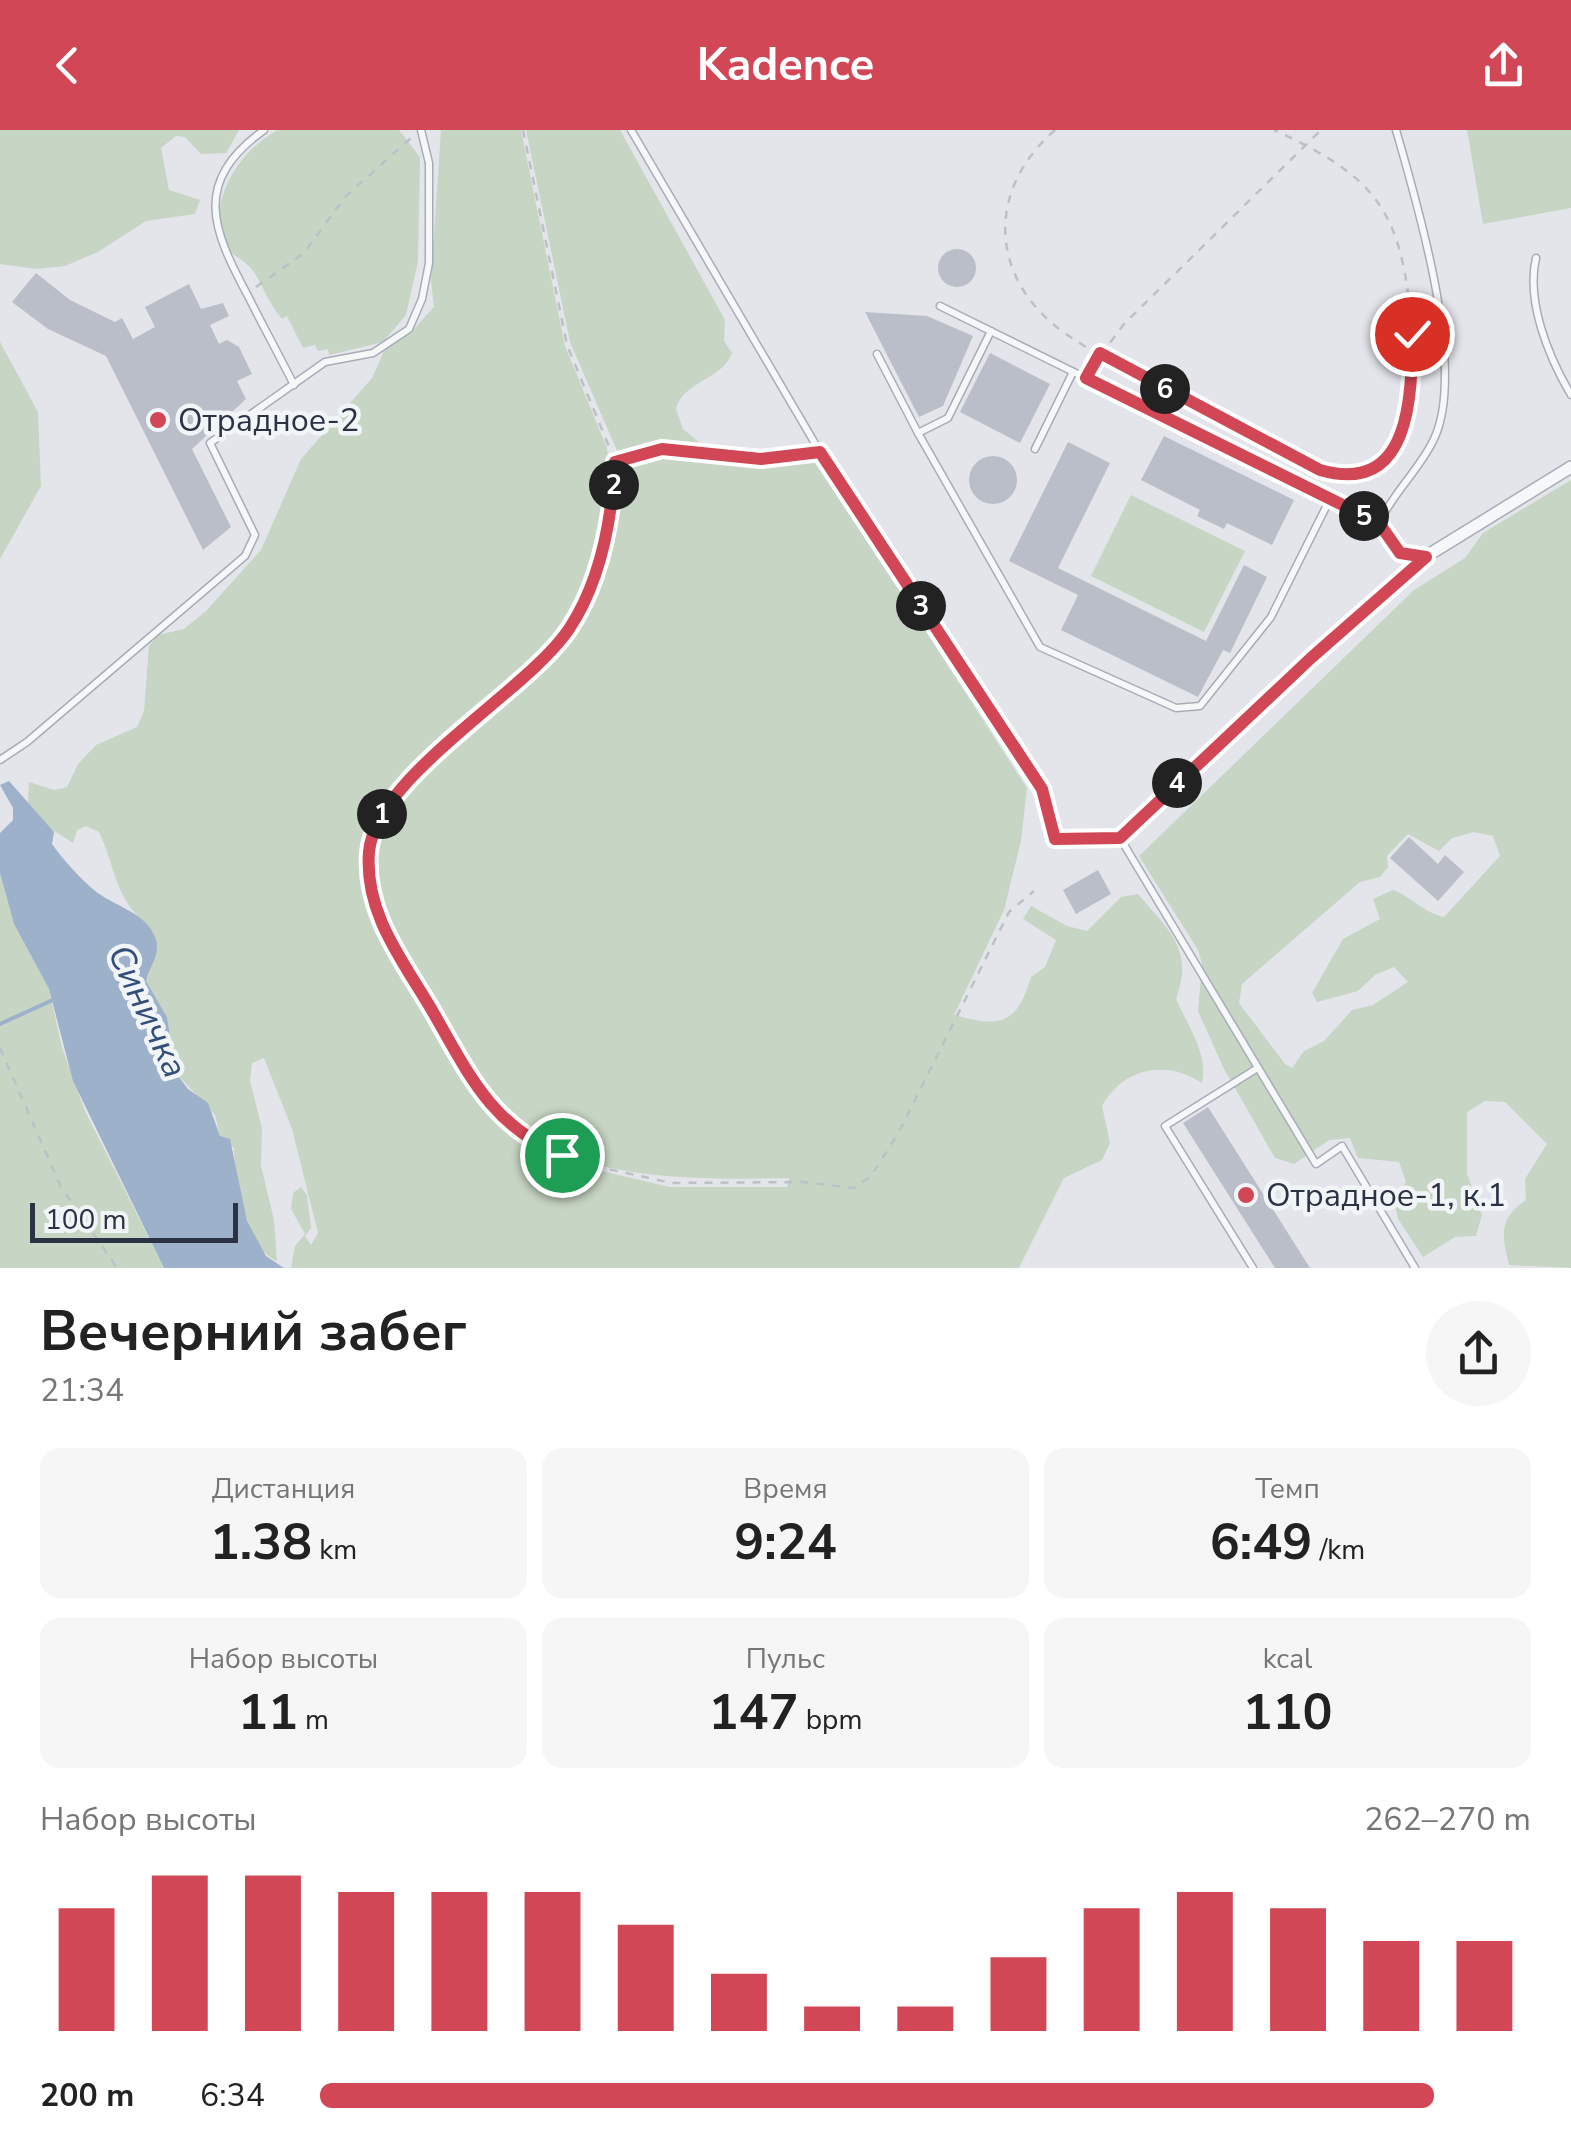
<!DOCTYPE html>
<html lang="ru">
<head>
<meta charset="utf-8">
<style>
  :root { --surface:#fff; --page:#f6f6f6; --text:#222; --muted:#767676; --accent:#d14755 }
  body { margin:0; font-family:"Nunito Sans",sans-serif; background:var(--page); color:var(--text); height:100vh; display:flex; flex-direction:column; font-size:38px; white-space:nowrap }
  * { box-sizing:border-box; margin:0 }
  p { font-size:32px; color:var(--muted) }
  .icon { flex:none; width:55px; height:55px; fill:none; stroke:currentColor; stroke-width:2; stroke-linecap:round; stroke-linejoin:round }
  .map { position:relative; height:1138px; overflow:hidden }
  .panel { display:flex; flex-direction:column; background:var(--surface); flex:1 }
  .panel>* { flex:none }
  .scale { position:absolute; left:30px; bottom:25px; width:208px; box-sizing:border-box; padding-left:10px; border:5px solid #2a3244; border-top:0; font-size:28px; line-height:35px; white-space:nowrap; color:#2a3244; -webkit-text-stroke:8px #f2f5f8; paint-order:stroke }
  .pin { position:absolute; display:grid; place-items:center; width:85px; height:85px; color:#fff; margin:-42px; border:5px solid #fff; border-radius:50%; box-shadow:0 2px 10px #0007 }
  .km { position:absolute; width:50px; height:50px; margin:-25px; border-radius:50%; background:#222; color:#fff; font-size:28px; line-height:50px; text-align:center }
  .round { display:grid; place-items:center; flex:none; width:105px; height:105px; border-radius:52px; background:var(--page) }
  .summary { display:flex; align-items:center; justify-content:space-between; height:170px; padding:0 40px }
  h1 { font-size:55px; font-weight:700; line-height:75px }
  .metrics { display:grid; grid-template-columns:repeat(3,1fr); gap:15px; height:170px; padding:10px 40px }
  .metrics div { display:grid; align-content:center; border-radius:20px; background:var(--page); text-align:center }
  .metrics b { font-size:50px; font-weight:700 }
  .metrics small { font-size:28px; font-weight:400 }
  .metrics p { font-size:28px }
  .chart { height:280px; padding:20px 40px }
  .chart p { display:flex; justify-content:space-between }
  .chart svg { width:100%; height:180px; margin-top:10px; stroke:var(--accent); stroke-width:6 }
  ul { padding:0 40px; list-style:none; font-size:32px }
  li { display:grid; grid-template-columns:160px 120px 1fr; align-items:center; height:75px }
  li i { height:25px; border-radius:12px; background:var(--accent) }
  header { display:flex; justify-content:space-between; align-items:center; height:130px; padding:0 40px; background:var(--accent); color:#fff; font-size:45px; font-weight:700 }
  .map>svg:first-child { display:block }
  .green { fill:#c7d5c4; fill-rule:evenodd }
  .water { fill:#9db1cb }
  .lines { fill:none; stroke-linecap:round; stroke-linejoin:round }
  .stream { stroke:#9db1cb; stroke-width:4 }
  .building { fill:#babec9 }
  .lane-casing { stroke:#a8acb6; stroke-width:9 }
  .street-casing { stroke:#a8acb6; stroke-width:14 }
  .path { stroke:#bdc0c6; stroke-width:2.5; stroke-dasharray:8 8; stroke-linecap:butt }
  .lane { stroke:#f6f7f9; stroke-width:6 }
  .street { stroke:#f6f7f9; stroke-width:11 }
  .route-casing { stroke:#fff; stroke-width:20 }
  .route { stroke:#d14755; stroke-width:12 }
  .poi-dot { fill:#d14755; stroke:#f2f5f8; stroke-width:4 }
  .labels { text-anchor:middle; stroke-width:9; stroke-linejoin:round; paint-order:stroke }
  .poi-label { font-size:32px; fill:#2a3244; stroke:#f2f5f8; text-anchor:start }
  .water-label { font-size:35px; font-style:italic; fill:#334f79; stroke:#f2f5f8 }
</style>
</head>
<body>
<header><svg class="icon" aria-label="back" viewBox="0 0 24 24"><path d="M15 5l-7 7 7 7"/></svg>Kadence<svg class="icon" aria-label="share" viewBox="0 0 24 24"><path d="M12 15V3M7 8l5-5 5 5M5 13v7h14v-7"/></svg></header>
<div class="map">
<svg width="1571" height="1138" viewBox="0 0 1571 1138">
  <rect width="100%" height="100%" fill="#e3e5eb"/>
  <!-- green -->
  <g class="green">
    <path d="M0,0H239L226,23L201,24L185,7L176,6L161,18L169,60L200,70L195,84L146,91L98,122L65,136L37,139L0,134Z"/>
    <path d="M278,0H399L420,27L418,131L406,185L383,212L329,225L328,219L318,221L315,215L303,218L287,186L282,189C269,174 264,158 254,142C247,131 232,126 227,118C204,74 238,21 278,0Z"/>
    <path d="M441,0H521L565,216L607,318L610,341L602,400L587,455L564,499L402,652L375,686L365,727L378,795L448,921L505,998L526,1014L606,1042L670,1057H787L789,1048C708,1050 576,1053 513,992C474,955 455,903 426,860C397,818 361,760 376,706C389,660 498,572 537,536C549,524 565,513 574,499C592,469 605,434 613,400C618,379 614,353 623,333L662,322L761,333L815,330L1027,658L1021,711L1004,780L954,885C1000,898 1017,895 1031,847L1045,837L1056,810L1023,789L1031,776L1067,796L1087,801L1121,767L1138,764C1170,802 1194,819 1176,869C1187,894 1209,925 1202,953C1166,929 1123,938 1102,976L1110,1013L1102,1030L1064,1048L1019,1138H291L295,1116L305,1104L291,1079L293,1063L301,1057L307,1065L311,1098L305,1106L311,1115L318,1103L292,999L264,928L252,933L250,951L262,998L261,1036L274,1090L277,1131C242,1115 235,1052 234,1018L220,1006L215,985L176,943L167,887L146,851V793C115,770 115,735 99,702L86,696L77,700L73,713L45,695L28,674L29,652L54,660L67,657L78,634L96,615L137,597L144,581L149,516L158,505L184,499L206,481L261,420L301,329L372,248L385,219L412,201L434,177L431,151Z"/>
    <path d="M526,0H620L725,190L724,211L732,223C721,251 683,251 676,279L683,299L706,318L662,316L618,323L570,212Z"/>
    <path d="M1467,0H1571V78L1483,94Z"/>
    <path d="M0,212L38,282L41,356L0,429Z"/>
    <path d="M1571,350V1138L1509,1135C1502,1105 1498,1089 1526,1070L1525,1049L1547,1014L1505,972L1485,971L1467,982V1044L1482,1085L1476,1106L1455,1107L1423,1127L1398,1089L1394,1070L1406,1052L1399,1032L1358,1028L1350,1008L1329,1010L1294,1034L1275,1028L1224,939L1198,881L1202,834L1198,820L1139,726L1414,460L1465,428L1483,403ZM1474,702L1493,706L1500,726L1444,787C1422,782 1414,768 1393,760L1373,769L1380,789L1343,809L1312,863L1317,872L1358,861L1375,845L1394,837L1408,852L1373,875L1352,880L1324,911L1304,921L1292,938L1285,934L1239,873L1242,854L1360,752L1380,747L1388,737L1387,726L1408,704L1439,721L1452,708Z"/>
    <path d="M1131,365L1245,421L1204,502L1091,446Z"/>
    <path d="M0,743L14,794L49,859L62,918L85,981L164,1138H0Z"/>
  </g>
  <!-- water -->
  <path class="water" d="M9,651L54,702L52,714C64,731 79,747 94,760C113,776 146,782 155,807C162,824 149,836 146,851L167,887L176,943L188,959L208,973L220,1006L230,1009L247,1091L266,1126L284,1138H164L73,951L49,859L14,794L0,743V703L13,690V678L0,655Z"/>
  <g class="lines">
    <!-- stream -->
    <path class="stream" d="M0,894L55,869"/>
  </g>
  <!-- building -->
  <g class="building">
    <circle cx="957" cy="138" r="19"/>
    <path d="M36,143L70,170L115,192L122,188L133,209L155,197L145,177L189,154L201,179L223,173L229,186L210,195L219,214L227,210L239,217L252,244L237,251L246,269L192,319L231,397L203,420L106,226L48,199L12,172Z"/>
    <path d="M865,182L927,186L973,206L943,276L919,287Z"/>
    <path d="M990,223L1050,254L1020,313L960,282Z"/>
    <path d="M1164,306L1294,370L1272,415L1227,393L1224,399L1197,386L1200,380L1141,350Z"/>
    <path d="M1068,312L1110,333L1058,438L1206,511L1244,435L1267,447L1230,523L1223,520L1198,567L1061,500L1078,465L1009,431Z"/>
    <circle cx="993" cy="350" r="24"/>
    <path d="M1409,707L1438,734L1445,725L1464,742L1438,771L1390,728Z"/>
    <path d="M1098,740L1111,764L1076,784L1063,760Z"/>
    <path d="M1208,977L1310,1138H1275L1183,993Z"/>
  </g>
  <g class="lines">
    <defs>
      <g id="lane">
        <path d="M264,0C192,52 212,99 248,166C263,196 279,225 294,255"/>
        <path d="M631,0L820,322L1042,659L1055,709L1120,708L1316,1034L1342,1016L1415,1138"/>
        <path d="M1396,0C1417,73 1467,239 1434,309C1420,339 1393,363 1379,393L1400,423L1424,427"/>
        <path d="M1536,128C1526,171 1548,226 1571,265"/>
        <path d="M940,176L1379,393"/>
        <path d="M877,224L918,303L948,288L991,201"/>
        <path d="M918,303L1040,517L1176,578L1200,576L1271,487L1330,369"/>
        <path d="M1035,319L1073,242"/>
        <path d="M0,630L27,612L245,426L255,405L210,313L325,232L373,223L409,199L422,169L429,133V33L421,0"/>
        <path d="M1253,1138L1165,996L1256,939"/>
      </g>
      <path id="street" d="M1120,708L1388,457L1425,427L1571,337"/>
    </defs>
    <!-- lane casing -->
    <use href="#lane" class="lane-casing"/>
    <!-- street casing -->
    <use href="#street" class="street-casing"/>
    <!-- path -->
    <g class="path">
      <path d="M523,0L567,215L615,331L607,401L591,455L568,500L405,656L378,688L369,727L381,793L453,919L509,996L529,1011L608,1039L672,1053L803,1052L854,1058L871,1046L899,1002L1009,782L1034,761"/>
      <path d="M1055,0C985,61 989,150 1066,204C1111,235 1164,259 1212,284C1249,303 1293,335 1334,343C1348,346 1365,343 1378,336C1422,309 1413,216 1409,172C1398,72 1365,42 1274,0"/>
      <path d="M256,157L304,123L345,67L411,8"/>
      <path d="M1091,238L1124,194L1321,0"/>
      <path d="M615,331L662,319L761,329L808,324"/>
      <path d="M0,918L61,1057L117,1138"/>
    </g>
    <!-- lane -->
    <use href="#lane" class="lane"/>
    <!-- street -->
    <use href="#street" class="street"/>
  </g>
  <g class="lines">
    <defs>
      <path id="route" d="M562,1025C492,996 469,945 433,882C404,832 364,784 369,722C376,645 526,563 569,499C601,451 612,388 615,332L662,319L761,329L820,322L1042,659L1055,709L1120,708L1311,528L1426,427L1400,423L1379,393L1086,248L1100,223L1320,340C1411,366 1412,266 1412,204"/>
    </defs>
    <!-- route casing -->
    <use href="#route" class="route-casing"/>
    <!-- route -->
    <use href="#route" class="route"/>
  </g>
  <!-- markers -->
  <g class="poi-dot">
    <circle cx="158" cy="290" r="10"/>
    <circle cx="1246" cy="1065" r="10"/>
  </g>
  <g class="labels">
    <!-- poi labels -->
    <g class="poi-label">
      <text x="178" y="301">Отрадное-2</text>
      <text x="1266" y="1076">Отрадное-1, к.1</text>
    </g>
    <!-- water labels -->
    <g class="water-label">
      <text transform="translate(148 881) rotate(65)" y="12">Синичка</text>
    </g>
  </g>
</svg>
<div class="scale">100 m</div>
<div class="pin" style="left:562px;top:1025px;background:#1e9e55"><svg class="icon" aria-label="arrive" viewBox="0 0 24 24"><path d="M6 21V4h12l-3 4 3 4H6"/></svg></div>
<div class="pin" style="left:1412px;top:204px;background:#d93025"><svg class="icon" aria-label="check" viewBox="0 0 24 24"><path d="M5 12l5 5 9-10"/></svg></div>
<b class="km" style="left:382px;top:684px">1</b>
<b class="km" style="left:614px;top:355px">2</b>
<b class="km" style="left:921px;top:476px">3</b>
<b class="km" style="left:1177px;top:653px">4</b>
<b class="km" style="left:1364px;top:386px">5</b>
<b class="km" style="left:1165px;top:259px">6</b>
</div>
<section class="panel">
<div class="summary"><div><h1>Вечерний забег</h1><p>21:34</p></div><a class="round"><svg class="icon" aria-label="share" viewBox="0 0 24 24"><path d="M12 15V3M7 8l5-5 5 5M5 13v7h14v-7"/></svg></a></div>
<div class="metrics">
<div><p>Дистанция</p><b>1.38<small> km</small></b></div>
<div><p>Время</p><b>9:24</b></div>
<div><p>Темп</p><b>6:49<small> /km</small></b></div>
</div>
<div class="metrics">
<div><p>Набор высоты</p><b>11<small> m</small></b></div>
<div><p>Пульс</p><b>147<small> bpm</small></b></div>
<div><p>kcal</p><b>110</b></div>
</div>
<div class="chart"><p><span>Набор высоты</span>262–270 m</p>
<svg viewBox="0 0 160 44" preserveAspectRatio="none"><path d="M5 44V14M15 44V6M25 44V6M35 44V10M45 44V10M55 44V10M65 44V18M75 44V30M85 44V38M95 44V38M105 44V26M115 44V14M125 44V10M135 44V14M145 44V22M155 44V22"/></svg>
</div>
<ul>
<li><b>200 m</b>6:34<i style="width:92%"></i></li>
</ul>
</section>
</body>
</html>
